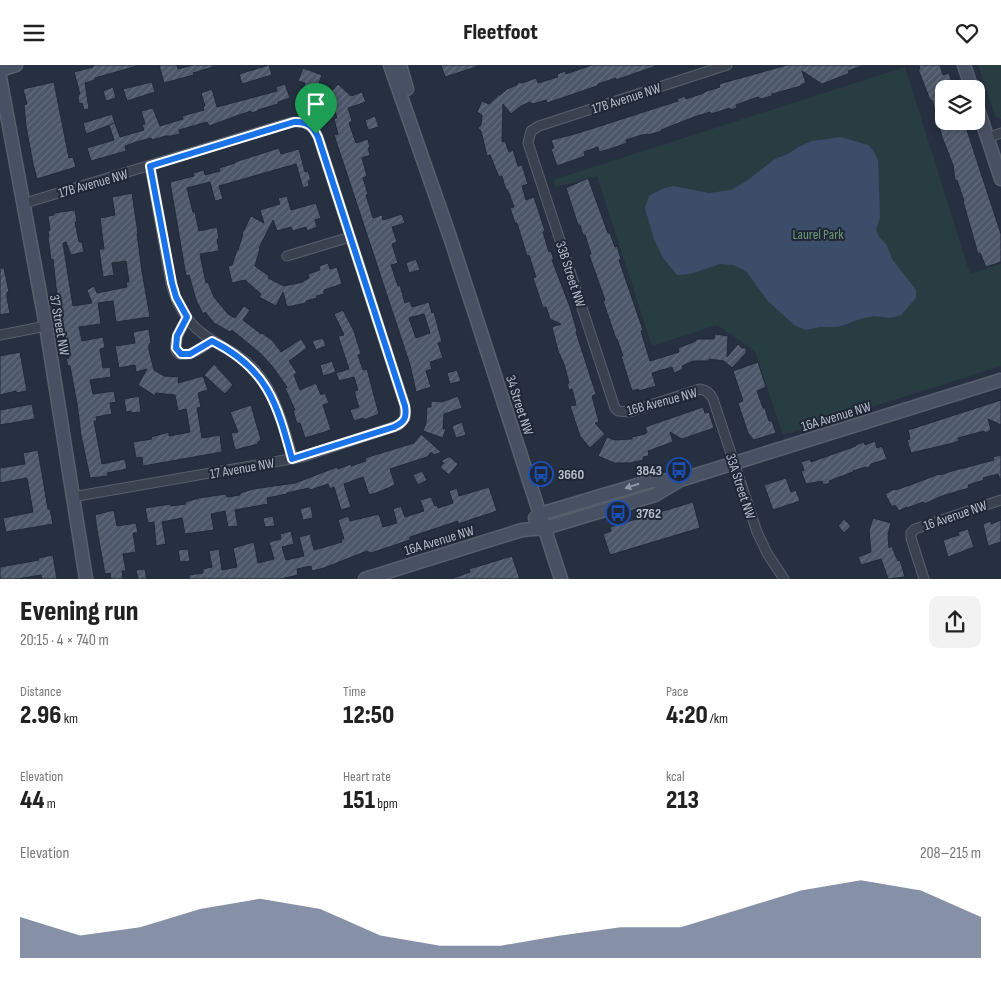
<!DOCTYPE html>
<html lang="en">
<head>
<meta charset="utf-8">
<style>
  :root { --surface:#fff; --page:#f2f2f2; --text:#222; --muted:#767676; --accent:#536382 }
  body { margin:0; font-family:"Sofia Sans Condensed",sans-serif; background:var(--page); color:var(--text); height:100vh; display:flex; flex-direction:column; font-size:19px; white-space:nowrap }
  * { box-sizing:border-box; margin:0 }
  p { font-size:16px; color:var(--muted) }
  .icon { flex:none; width:28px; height:28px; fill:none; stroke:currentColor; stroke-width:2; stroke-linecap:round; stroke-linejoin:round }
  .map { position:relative; height:514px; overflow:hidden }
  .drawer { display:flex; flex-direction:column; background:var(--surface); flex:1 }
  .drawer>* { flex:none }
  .controls { position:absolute; left:935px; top:15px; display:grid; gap:10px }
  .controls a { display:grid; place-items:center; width:50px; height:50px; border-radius:10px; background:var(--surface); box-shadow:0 2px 8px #0003; font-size:25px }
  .pin { position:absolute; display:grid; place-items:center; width:42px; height:42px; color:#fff; margin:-51px -21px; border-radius:50% 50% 50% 0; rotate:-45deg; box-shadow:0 0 5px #0007 }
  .pin .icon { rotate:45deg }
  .round { display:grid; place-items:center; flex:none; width:52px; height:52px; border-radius:10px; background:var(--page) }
  .headline { display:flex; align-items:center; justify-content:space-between; height:85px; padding:0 20px }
  h1 { font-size:28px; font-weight:800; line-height:38px }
  .metrics { display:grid; grid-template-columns:repeat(3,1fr); gap:8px; height:85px; padding:5px 20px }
  .metrics div { display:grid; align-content:center }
  .metrics b { font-size:25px; font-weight:800 }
  .metrics small { font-size:14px; font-weight:400 }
  .metrics p { font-size:14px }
  .chart { height:140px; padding:10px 20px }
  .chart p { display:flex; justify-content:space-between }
  .chart svg { width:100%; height:90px; margin-top:5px; fill:var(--accent); opacity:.7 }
  header { display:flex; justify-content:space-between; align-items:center; height:65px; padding:0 20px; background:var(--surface); font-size:22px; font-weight:800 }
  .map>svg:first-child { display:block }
  .park { fill:#283d41 }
  .water { fill:#3c4d69 }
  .building { fill:url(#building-hatch); stroke:#212937; fill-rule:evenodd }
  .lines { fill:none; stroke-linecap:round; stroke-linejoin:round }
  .street-casing { stroke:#58606e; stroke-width:11 }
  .secondary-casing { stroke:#58606e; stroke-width:15 }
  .street { stroke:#3a4250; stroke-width:9 }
  .secondary { stroke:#485163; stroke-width:12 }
  .oneway { fill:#9098a7 }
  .route-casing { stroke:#fff; stroke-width:10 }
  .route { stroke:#1a73e8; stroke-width:6 }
  .labels { text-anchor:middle; stroke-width:4; stroke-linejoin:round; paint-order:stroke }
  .street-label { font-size:14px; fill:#b7becb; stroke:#1f2736 }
  .park-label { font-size:14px; fill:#6e9b7a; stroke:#1f2736 }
  .poi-label { font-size:14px; font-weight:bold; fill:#b7becb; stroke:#1f2736; text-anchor:start }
</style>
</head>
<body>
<header><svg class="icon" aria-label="menu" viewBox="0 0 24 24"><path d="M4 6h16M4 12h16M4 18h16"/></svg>Fleetfoot<svg class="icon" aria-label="heart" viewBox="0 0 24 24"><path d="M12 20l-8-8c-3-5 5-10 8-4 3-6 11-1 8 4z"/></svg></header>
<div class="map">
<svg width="1001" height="514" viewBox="0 0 1001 514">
  <defs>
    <pattern id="building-hatch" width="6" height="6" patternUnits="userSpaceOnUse" patternTransform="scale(1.25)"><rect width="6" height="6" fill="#4c5769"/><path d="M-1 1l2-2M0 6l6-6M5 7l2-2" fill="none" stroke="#646d7d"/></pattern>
  </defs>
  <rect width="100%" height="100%" fill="#263040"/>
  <!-- park -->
  <g class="park">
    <path d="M978,0H1001V54L995,51Z"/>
    <path d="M905,2L970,209L1001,199V301L783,370L755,286L717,260L652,281L597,111L556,122L553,115Z"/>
  </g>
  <!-- water -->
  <path class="water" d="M841,72L868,80L873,85L878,95L880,152L876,165L880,173L887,180L892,194L916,225V233L901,250L890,253L874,251L860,254L838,262H820L806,265L794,260L767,235L746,206L733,200L720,199L690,209L677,210L663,193L654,174L645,143L649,131L662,124L673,121L709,128L731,125L748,115L775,94L790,88L798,82L812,76Z"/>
  <!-- building -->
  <g class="building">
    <path d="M93,0H136L137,1L95,13V15L85,18L89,44L84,45L82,38L79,39L78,30L80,29L74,7L93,2Z"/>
    <path d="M159,0H177L178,4L193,0H213V2L193,8L194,10L164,18Z"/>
    <path d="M269,0L272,10L242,19L239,9Z"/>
    <path d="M441,0H479V1L445,12Z"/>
    <path d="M592,0H656V1L616,15V13L598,19L597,21L547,38L546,35L533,39L530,37L521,41L511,49L503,39L502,77L505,76L509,87L513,85L518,101L522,100L528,119L522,121L526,135L534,132L545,166L543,167L549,187L551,186L554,195H552L570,242L577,266L576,267L596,329L592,331L599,357L595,358L605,369L590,383L580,371L570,341L576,340L572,324L569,325L567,319L569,318L564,299L558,286L552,262L561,259L550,254L546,242L543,243L533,213L536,212L529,190L527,191L517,158H515L510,143L514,142L509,128L505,122L502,111L499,112L490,90L487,91L481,66L478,63L481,60L482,50L477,47L482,36L489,39L497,32V30H500L507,24L517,20L518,17L522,18L536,13L538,18L558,12L557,9L566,6V9Z"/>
    <path d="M787,0H862V1L848,6L849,8L845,10L822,19L802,6L806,18L801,20V21L772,29V31L761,34L758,32L744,37L736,40L737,43L730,45V43L711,49L710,47L694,52L661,65L662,66L648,70V69L642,70L626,75L627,78L610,84L599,87L598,82L584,87L585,91L557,101L551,84L554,83L551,75L575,69L678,36L677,34L685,31L686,34L704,28V27L720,22L719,19Z"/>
    <path d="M919,0H940L943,10L949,8L954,24H944V56H964L1001,169V197L986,202L980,188L978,189L963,136H964L957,115H955L953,100L942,72L932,35H930L918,4H920Z"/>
    <path d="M303,3L322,10L319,18L330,28L338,19L351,31L362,27L366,37L348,43L352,56L349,58L356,78L368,74L370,83H368L370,90L362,93L367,111L363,113L368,129L366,130L373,153L382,150L383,155L402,149L405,158L392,162L397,177L392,179L398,198L391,200L398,221L400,220L405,238L410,236L412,242L429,237L432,248L434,247L442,277L438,278L443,293L430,297L432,304L426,306L431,322L416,327L410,300L334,70L338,69L334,54L337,53L331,35L327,39L321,35L302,28L305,18L298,16ZM424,249L430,268L416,273L409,253Z"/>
    <path d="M54,17L69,93L73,92L76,102L37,114L33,99L26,61L24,40L27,39L23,24Z"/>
    <path d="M152,17L155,27L127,36L123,24Z"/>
    <path d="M285,19L290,33L278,37V39L258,45V46L251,48V46L239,50L209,61L207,57L179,65L180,69L171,71H166L152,75L151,73L136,77L125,81L126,86L91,96L87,83L114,75L109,60L115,58L120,72L144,65L142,60L145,59L141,46L153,43L160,61L183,54L182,51L204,45L203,42L205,41L201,28L212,24L217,42L277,26L276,22Z"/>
    <path d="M113,22L116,33L106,36L103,26Z"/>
    <path d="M112,49L115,58L86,69L83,58Z"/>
    <path d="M375,51L379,62L368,65L365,55Z"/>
    <path d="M279,83L281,89L299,84L305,107L308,106L311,115L308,116L309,121L303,123L296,99L219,121L223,134L215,136L210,117L187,123L193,147H195L199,166L217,162L219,174H217L219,186L200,189L206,218L208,217L214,232L228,249L235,253L244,241L250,245L243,255L261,269L262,268L273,276L281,287L301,274L307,283L289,296L297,308L294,310L300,325L316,318L321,330L325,328L329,338L323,340L331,365L305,373L300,358L297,359L293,345H295L285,323L287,322L272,301L261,289L232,265L230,267L214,258L205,247L203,249L196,235L189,210L186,211L170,117L194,111L193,108L204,105L205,110L220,106L219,103L235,98V97Z"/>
    <path d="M588,113L608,168H610L615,182L617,181L621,194L619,195L643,265L641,266L650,296L679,287L678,283L696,276V274H714L715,269L728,271L727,292L738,279L742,283H746V288L732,303L724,296L709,294V296H693L682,301L683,304L674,308L672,302L652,308L656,321L639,326L638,324L632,326L621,291H623L617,274H616L603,236L605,235L589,190L591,189L585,170H583L580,160H578L566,123Z"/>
    <path d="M132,128L138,169H137L142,206L150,252L116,257L113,236L98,238L101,259L79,262L82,276L103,272L105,283L100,284L103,303L110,302L111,312L90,315L93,329L114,326L116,337L110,338L112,349L96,352L97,356H94L102,399L125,394L127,404L107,408L108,411L90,413L81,370L77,339L70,301H68L66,294L69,293L67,279L56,222L53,194L51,195L48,172H49L48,166L50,165L48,151L54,150V148L75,145L77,157H75L79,177H82L84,187L71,190L66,177L63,178L73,241L92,238L87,225L94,221L97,228L127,222L126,217H129L126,196L112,198L114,210L103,212L99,184H104L100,153L115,150L112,132Z"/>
    <path d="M287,131L291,145L316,138L321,153L315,155L317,162L307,166L306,162L293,166L291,162L277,166L273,155L259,183H260L255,201L269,211L268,213L284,221L303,217V216L309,213L308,209L320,205L319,201L328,198L330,204L337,202L342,219L324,225V229L316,231L317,233L306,236V238L287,242L283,227L276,241L259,232L261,229L245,215L232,218L228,201L232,200L237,185H238L243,169H242L251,151L264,158L260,145L280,139L278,133Z"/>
    <path d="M416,194L420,205L409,208L406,198Z"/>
    <path d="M0,203H4L9,227H7V233L10,248L0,250Z"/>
    <path d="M343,245L354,266L361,289L358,290L363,305L367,304L379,349L364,355L363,353L354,356L350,345L359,342L355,330V326L358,325L354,312L339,316L336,308L349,304L338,271L344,270L334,249Z"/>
    <path d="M149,264L151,278L149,279V285L154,305L164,311L179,312L178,318L203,311L208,325L198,328L201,342L197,343L202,373L220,370L222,387L143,401L142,392L136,393L133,377L152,374L151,372L169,367V371L190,367L186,344L178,346L175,330L156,328L155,331L138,320L147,304L136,307L135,300L119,303L115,281L135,278L133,267Z"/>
    <path d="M323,273L326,281L316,285L312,276Z"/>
    <path d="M20,287L27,326L16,328V326L0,330V291Z"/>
    <path d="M332,296L336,307L323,311L320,300Z"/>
    <path d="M758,297L766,322L757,326L763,343H765L769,356H772L776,368L754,375L748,368L738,338L743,336L733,306Z"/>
    <path d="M214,299L233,320L225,329L204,310Z"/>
    <path d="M457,305L461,316L450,319L447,308Z"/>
    <path d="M139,331L141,347L132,348L131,346L126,347L124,334Z"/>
    <path d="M458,331L462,343L444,349L443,364L446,363L443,373L423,366L426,358L427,342H431V336L442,337Z"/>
    <path d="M1001,335V360L988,354L991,365L985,368L984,366L958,373L959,376L953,378L911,388L907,375L910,374L908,365Z"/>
    <path d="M32,339L35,354L0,360V345Z"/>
    <path d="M251,340L261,375L258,377V379L235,385L231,368L238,367L230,347Z"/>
    <path d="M703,342L705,348L709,347L714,363L682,374L670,367L673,377L648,386L649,391L643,392V395L630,398H614L598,391L607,372L615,375L632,374V372L645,369L647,367L645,362Z"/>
    <path d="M462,357L466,370L456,373L452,361Z"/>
    <path d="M421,369L441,387L434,390L431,387L427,392L390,404L395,420L379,427L369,430L363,412L344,419L351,442L341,445L334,422L330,424L328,419L310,425L309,423L287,428V429L267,433L268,439L235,445L238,461L228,462L225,446L211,449L214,465L185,469L182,453L162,457L166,479L156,481L154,457L148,458L145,443L171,439V441L186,439L185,437L199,433L226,429L227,432L240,430V428L253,424L295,418L337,402L338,404L351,399V401L366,396L365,393L414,378Z"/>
    <path d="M875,376L877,383L882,381L887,394L871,399L869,403L866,402L853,406V407L834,414L829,416L830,418L823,420L822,416L806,419L801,406L804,405L801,397L810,394L811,397L856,381V380L864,377L865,380Z"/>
    <path d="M38,385L48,444H50L53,459L6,467L3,453L33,447L27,413L0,418V403L25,399L23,388Z"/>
    <path d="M1001,390V414H1000L998,409L983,413L984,415L968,420L969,423L942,431L924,439L923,437L907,443V442L899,446L895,440L892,442L885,429L894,424L895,425L913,419L939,409L940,410L958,404H960L994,395L993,392Z"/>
    <path d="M448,392H450L458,399L449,410L440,402L444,398L441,396Z"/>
    <path d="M422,406L427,415L418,420L413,410Z"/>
    <path d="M786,413L791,427L796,425L800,436L773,445L764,420Z"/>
    <path d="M489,422L497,446L458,459V456L410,472V475L371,488L367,486L324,503L312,506L311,501L297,504L298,510L281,514H189V510L203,508V504L212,502L209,486L219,484L222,505L237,502L233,483L254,477L258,498L274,494L269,477L281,474L280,469L291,466L294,479L282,482L286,495L304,491L299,472L310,469L314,485L342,477L341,474H344L338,455L348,451L350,456L379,449L383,462L397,458L393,444L401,441L405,452L424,446L420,435L431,432L435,441L437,440L438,443L453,438L449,426L457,423L459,431Z"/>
    <path d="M693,437L700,463L610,490L603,469L611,466L610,462Z"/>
    <path d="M311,441L313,453L303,455L300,444Z"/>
    <path d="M114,445L117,461L136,458L138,468H133L136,487L123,489L126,506H122L123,514H111L110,508L105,509L97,465L95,450Z"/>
    <path d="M273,451L275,461L265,462L263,453Z"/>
    <path d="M873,453L891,458L888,469L889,483L892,481L896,492L898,496L900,495L905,512L888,514L881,494L861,500L858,492L871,487L869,466Z"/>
    <path d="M844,454L851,461L844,468L838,461Z"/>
    <path d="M1001,455V477L988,481L983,459L991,456V459Z"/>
    <path d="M968,464L974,482L948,492L943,475L959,470L958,467Z"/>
    <path d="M188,484L190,496L180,497L178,485Z"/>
    <path d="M53,490L57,514H42L41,510L18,514H0V502L39,495L38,493Z"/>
    <path d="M512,491L520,514H453V513L470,507L469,504Z"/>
    <path d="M145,504L147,514H138L136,505Z"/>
  </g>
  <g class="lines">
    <defs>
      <g id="street">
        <path d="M727,0L539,61L531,66L528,78L615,343L618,346L629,347L700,324C706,325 710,328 713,334L757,467L767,488L784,514"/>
        <path d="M987,73L1001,68"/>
        <path d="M150,101L171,218C176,238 187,257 203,269C223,284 241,288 258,309C276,330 285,367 293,394"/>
        <path d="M22,139L289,58C303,55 312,59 318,72L405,341V353L399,360L302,392L72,432"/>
        <path d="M287,191L350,172"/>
        <path d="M187,253C182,261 163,294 188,289C196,288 205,280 212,276"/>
        <path d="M0,270L46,261"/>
        <path d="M924,514L911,473V468L915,464L1001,435"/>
      </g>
      <g id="secondary">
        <path d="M390,0L451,175L561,514"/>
        <path d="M400,0L407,24"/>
        <path d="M964,0L972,24"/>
        <path d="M0,5L16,0"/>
        <path d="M0,12L46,261L86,514"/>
        <path d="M976,38L1001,114"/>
        <path d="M535,453L540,449L651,416L678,415"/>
        <path d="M365,514L522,465L545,463L655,430L680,415L1001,315"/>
      </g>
    </defs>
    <!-- street casing -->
    <use href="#street" class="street-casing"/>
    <!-- secondary casing -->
    <use href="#secondary" class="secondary-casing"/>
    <!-- street -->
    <use href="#street" class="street"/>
    <!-- secondary -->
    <use href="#secondary" class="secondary"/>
  </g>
  <!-- one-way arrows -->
  <defs><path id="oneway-solid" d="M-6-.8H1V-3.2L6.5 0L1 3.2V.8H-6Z" transform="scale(1.25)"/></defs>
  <use class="oneway" href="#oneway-solid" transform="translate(632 421) rotate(163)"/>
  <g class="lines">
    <defs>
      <path id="route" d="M294,57C307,56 313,61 318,72L405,341C407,352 405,357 394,362L292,394C277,338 267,303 212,276L190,289H181L176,283L177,271L187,252L176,232L172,218L150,101Z"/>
    </defs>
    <!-- route casing -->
    <use href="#route" class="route-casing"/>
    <!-- route -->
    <use href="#route" class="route"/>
  </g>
  <!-- icons -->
  <defs>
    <symbol id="bus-ring" viewBox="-11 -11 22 22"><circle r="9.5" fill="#1f2736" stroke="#1a4fb4" stroke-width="1.5"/><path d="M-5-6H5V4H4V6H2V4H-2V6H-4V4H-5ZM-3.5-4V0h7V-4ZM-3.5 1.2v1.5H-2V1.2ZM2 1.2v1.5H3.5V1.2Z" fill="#1a4fb4"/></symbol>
  </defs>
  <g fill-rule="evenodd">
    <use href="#bus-ring" x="665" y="391" width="28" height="28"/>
    <use href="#bus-ring" x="527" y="395" width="28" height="28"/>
    <use href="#bus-ring" x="604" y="434" width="28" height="28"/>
  </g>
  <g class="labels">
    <!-- street labels -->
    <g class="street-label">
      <text transform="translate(626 33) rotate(-18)" y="5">17B Avenue NW</text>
      <text transform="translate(93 118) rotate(-16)" y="5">17B Avenue NW</text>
      <text transform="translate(571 209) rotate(72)" y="5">33B Street NW</text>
      <text transform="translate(60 260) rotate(80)" y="5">37 Street NW</text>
      <text transform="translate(662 336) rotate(-15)" y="5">16B Avenue NW</text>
      <text transform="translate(520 340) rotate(72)" y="5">34 Street NW</text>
      <text transform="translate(836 351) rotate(-17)" y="5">16A Avenue NW</text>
      <text transform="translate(242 403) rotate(-10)" y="5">17 Avenue NW</text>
      <text transform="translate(741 421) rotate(72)" y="5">33A Street NW</text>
      <text transform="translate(955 450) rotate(-19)" y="5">16 Avenue NW</text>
      <text transform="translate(439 475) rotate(-17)" y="5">16A Avenue NW</text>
    </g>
    <!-- park labels -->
    <g class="park-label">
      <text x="818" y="174">Laurel Park</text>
    </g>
    <!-- poi labels -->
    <g class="poi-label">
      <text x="662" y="410" text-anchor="end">3843</text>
      <text x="558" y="414">3660</text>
      <text x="636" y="453">3762</text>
    </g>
  </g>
</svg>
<div class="controls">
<a><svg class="icon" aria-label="layers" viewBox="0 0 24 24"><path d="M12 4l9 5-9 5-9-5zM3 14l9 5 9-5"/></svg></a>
</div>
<div class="pin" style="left:316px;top:69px;background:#1e9e55"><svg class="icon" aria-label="arrive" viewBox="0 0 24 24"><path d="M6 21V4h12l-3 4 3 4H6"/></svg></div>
</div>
<section class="drawer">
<div class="headline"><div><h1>Evening run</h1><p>20:15 · 4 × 740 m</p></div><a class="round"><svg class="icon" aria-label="share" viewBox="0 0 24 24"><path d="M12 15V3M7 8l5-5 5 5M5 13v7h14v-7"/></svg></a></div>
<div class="metrics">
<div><p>Distance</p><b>2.96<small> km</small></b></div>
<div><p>Time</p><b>12:50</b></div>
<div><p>Pace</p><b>4:20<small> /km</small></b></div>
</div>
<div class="metrics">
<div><p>Elevation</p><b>44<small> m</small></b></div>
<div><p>Heart rate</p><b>151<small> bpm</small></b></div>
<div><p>kcal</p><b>213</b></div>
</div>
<div class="chart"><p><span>Elevation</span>208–215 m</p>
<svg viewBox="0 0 160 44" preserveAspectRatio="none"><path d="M0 44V24L10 33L20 29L30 20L40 15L50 20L60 33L70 38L80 38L90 33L100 29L110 29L120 20L130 11L140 6L150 11L160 24V44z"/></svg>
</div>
</section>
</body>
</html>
